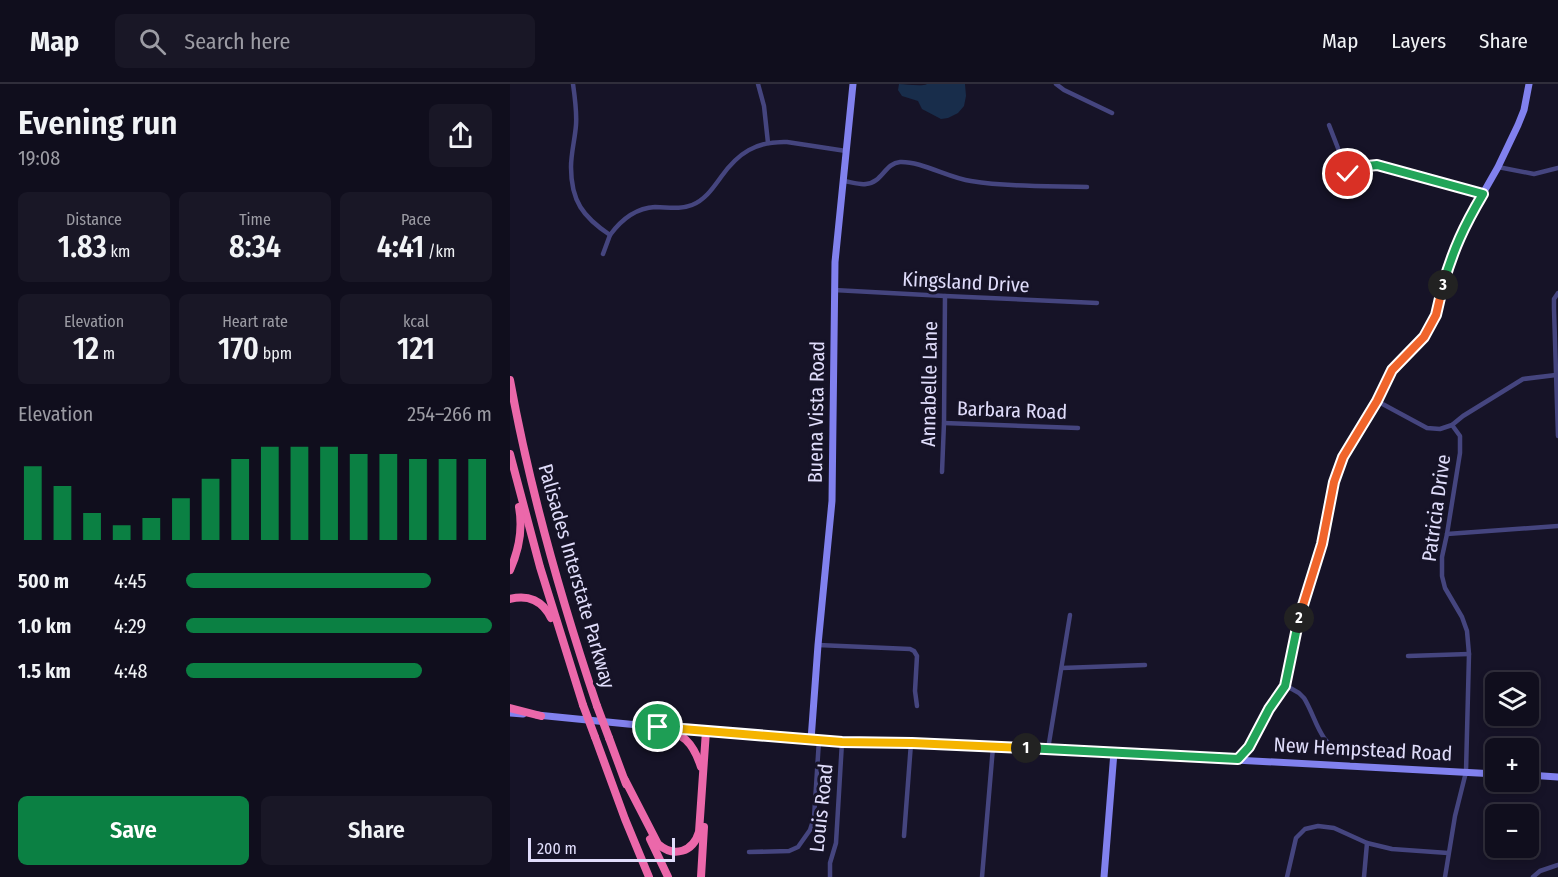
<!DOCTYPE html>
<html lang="en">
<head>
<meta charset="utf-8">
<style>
  :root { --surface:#100e1d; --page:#191726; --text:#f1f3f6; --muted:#9c9ca4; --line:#302e3b; --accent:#0b8043 }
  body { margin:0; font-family:"Fira Sans Condensed",sans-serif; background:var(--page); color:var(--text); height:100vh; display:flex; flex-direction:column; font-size:22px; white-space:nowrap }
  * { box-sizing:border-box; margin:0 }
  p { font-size:20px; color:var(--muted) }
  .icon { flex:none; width:33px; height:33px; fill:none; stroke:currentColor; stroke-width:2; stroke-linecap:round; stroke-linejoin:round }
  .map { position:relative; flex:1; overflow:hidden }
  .side { display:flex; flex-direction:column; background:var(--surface); width:510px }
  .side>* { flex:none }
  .tools { position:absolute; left:975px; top:588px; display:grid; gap:12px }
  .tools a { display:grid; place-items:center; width:54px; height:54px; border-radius:9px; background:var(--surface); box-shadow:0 3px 9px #0003,0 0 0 2px var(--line); font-size:30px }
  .scale { position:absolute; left:18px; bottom:15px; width:147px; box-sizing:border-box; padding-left:6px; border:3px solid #e0ddfb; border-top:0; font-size:16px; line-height:21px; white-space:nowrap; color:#e0ddfb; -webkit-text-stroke:4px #161327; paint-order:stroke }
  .pin { position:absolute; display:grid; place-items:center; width:51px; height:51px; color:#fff; margin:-26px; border:3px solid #fff; border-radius:50%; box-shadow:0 2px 6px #0007 }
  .km { position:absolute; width:30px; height:30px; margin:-15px; border-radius:50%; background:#222; color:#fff; font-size:16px; line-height:30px; text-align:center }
  .round { display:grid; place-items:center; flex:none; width:63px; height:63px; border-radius:9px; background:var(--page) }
  .headline { display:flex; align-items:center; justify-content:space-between; height:102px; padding:0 18px }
  h1 { font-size:33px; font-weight:600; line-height:45px }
  .stats { display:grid; grid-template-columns:repeat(3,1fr); gap:9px; height:102px; padding:6px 18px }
  .stats div { display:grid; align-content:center; border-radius:9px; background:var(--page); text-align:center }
  .stats b { font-size:30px; font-weight:600 }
  .stats small { font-size:16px; font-weight:400 }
  .stats p { font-size:16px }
  .chart { height:168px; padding:12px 18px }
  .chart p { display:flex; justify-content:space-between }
  .chart svg { width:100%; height:108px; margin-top:6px; stroke:var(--accent); stroke-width:6 }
  .button { display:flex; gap:12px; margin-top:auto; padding:12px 18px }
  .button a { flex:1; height:69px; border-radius:9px; background:var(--accent); color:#fff; font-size:24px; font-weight:600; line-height:69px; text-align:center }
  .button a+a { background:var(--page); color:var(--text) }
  ul { padding:0 18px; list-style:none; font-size:20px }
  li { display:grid; grid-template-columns:96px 72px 1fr; align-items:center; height:45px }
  li i { height:15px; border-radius:8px; background:var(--accent) }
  header { display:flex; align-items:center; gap:36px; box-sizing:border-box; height:84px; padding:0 30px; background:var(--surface); border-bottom:2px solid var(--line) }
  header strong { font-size:28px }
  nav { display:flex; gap:33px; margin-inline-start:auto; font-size:21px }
  .search { width:420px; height:54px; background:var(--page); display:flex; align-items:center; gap:15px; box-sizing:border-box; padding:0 21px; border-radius:9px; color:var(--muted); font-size:22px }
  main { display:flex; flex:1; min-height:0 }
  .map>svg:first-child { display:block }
  .water { fill:#182d4b }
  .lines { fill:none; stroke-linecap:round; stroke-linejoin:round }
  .street { stroke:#45457f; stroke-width:4.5 }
  .secondary { stroke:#8181ee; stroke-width:7 }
  .highway { stroke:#eb68aa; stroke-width:8 }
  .highway-bridge { stroke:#eb68aa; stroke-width:8 }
  .split-1-casing { stroke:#fff; stroke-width:12 }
  .split-2-casing { stroke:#fff; stroke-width:12 }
  .split-3-casing { stroke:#fff; stroke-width:12 }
  .split-4-casing { stroke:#fff; stroke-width:12 }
  .split-1 { stroke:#f5b400; stroke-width:8 }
  .split-2 { stroke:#22a559; stroke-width:8 }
  .split-3 { stroke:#f0652b; stroke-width:8 }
  .split-4 { stroke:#22a559; stroke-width:8 }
  .labels { text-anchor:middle; stroke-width:6; stroke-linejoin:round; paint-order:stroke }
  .street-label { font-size:20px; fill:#e0ddfb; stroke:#161327 }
</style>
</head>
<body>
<header>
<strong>Map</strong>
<div class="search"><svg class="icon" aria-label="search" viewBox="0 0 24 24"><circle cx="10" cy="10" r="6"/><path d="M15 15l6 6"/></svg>Search here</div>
<nav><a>Map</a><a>Layers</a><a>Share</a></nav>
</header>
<main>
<section class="side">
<div class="headline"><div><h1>Evening run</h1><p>19:08</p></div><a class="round"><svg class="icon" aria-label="share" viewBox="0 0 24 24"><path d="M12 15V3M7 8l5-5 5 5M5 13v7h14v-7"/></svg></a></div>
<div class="stats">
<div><p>Distance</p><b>1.83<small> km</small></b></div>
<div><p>Time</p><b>8:34</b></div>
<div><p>Pace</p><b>4:41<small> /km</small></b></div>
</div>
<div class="stats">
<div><p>Elevation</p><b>12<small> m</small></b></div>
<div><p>Heart rate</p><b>170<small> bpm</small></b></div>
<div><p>kcal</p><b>121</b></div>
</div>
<div class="chart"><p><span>Elevation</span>254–266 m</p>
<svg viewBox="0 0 160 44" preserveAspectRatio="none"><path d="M5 44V14M15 44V22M25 44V33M35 44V38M45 44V35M55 44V27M65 44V19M75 44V11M85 44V6M95 44V6M105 44V6M115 44V9M125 44V9M135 44V11M145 44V11M155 44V11"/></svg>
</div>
<ul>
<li><b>500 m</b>4:45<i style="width:80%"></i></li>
<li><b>1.0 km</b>4:29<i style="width:100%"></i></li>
<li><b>1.5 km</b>4:48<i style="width:77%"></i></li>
</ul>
<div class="button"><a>Save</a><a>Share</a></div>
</section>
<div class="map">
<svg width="1048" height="793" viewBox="0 0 1048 793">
  <rect width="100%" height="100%" fill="#161327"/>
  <!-- water -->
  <path class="water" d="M389,0C397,0 411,3 417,0H455L456,12L454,22L448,29L438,34L431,35L412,25L408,17L392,12L388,6Z"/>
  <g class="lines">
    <!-- street -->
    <g class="street">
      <path d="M63,0C65,14 67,28 66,41C65,55 61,69 61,83C61,117 73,133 100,151C111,136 126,124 145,123C157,123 170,126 182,121C195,116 203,104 211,93C228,69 246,57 277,58L336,67"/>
      <path d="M248,0L254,22L258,59"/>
      <path d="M546,0L554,6L602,29"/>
      <path d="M819,41L838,90L843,91L858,82L867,81L973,110"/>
      <path d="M988,83L1024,90L1048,84"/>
      <path d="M334,97C341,98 349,101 356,100C372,99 375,79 390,78C411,77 439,94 461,97C499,103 539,102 577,103"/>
      <path d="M93,170L100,151"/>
      <path d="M324,206L435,212L587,219"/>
      <path d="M1048,209L1044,215V225L1048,352"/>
      <path d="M867,317L917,344L930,345L942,341L953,332L1013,295L1046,291"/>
      <path d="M434,339L568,344"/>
      <path d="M432,388L434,339L435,212"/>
      <path d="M937,450L1048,442"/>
      <path d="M308,561L400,565L404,567L407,572L405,607L407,622"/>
      <path d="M898,572L959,570"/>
      <path d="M552,584L635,581"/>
      <path d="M775,601L789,609L794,614C806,633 809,661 833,668"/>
      <path d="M538,665L560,531"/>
      <path d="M394,752L401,659"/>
      <path d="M239,768L279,767L288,763L300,746L304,734L309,656"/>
      <path d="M320,793V779L326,759L332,658"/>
      <path d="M472,793L483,663"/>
      <path d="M777,793L786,754L795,745L808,742L824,744L857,759L882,765L938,769"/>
      <path d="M854,793L857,759"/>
      <path d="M935,793L945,732L956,688L959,570L957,547L952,533L935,504L932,492V473L937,450L950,369V352L942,341"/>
      <path d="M1023,793L1030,787L1048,781"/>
    </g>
    <!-- secondary -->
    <g class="secondary">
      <path d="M0,629L13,630"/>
      <path d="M27,631L148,643L309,656L483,663L986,690"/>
      <path d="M301,656L308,561L322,417L325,178L343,0"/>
      <path d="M728,675L739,663L759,625L775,601L790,533L812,461L824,398L833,373L867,317L882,286L914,253L926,231L943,168L955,141L988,83L1008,41L1014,26L1019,0"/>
      <path d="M1018,691L1048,693"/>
      <path d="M594,793L604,668"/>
    </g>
    <!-- highway -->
    <g class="highway">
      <path d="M0,296C20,407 51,515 87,622"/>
      <path d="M0,370L30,483L73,621"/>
      <path d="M0,486C9,466 13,445 9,423"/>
      <path d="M0,515C18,510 33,517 41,534"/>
      <path d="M0,624L31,632"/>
      <path d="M148,643C173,649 183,658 191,683"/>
      <path d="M85,653L115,735L139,793"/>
      <path d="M99,654L116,700"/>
      <path d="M115,696L148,760C164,774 183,768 189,748L196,647"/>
      <path d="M140,755L158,793"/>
      <path d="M191,793L194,743"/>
    </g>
    <!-- highway-bridge -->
    <g class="highway-bridge">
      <path d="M73,621L85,653"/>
      <path d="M87,622L99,654"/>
    </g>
  </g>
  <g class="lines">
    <defs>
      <path id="split-1" d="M148,643L332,658L402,659L516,664"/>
      <path id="split-2" d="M516,664L728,675L739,663L759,625L775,602L789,534"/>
      <path id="split-3" d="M789,534L812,460L824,398L833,373L867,317L882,286L914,253L926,231L933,201"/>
      <path id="split-4" d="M838,90L843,91L858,82L867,81L973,110C954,142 943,166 933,201"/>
    </defs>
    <!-- split-1 casing -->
    <use href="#split-1" class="split-1-casing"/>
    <!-- split-2 casing -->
    <use href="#split-2" class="split-2-casing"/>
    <!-- split-3 casing -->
    <use href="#split-3" class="split-3-casing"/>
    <!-- split-4 casing -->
    <use href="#split-4" class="split-4-casing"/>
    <!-- split-1 -->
    <use href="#split-1" class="split-1"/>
    <!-- split-2 -->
    <use href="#split-2" class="split-2"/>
    <!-- split-3 -->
    <use href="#split-3" class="split-3"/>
    <!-- split-4 -->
    <use href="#split-4" class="split-4"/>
  </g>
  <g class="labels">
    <!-- street labels -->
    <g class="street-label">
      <text transform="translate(456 198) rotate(3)" y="7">Kingsland Drive</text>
      <text transform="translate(419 300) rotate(-89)" y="7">Annabelle Lane</text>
      <text transform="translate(502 326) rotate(2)" y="7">Barbara Road</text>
      <text transform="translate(306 328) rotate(-89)" y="7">Buena Vista Road</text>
      <text transform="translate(926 424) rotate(-82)" y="7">Patricia Drive</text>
      <text transform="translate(67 492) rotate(74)" y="7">Palisades Interstate Parkway</text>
      <text transform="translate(853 665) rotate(3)" y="7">New Hempstead Road</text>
      <text transform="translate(311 724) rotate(-84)" y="7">Louis Road</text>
    </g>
  </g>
</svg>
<div class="tools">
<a><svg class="icon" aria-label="layers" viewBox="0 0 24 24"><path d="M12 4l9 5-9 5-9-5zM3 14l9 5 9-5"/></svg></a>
<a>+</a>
<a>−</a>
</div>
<div class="scale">200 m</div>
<div class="pin" style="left:148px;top:643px;background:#1e9e55"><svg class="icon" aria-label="arrive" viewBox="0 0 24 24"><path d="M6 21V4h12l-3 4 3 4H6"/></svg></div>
<div class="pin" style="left:838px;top:90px;background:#d93025"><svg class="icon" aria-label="check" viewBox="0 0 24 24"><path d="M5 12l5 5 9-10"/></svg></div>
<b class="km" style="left:516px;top:664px">1</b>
<b class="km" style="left:789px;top:534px">2</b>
<b class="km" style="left:933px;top:201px">3</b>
</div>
</main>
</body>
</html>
